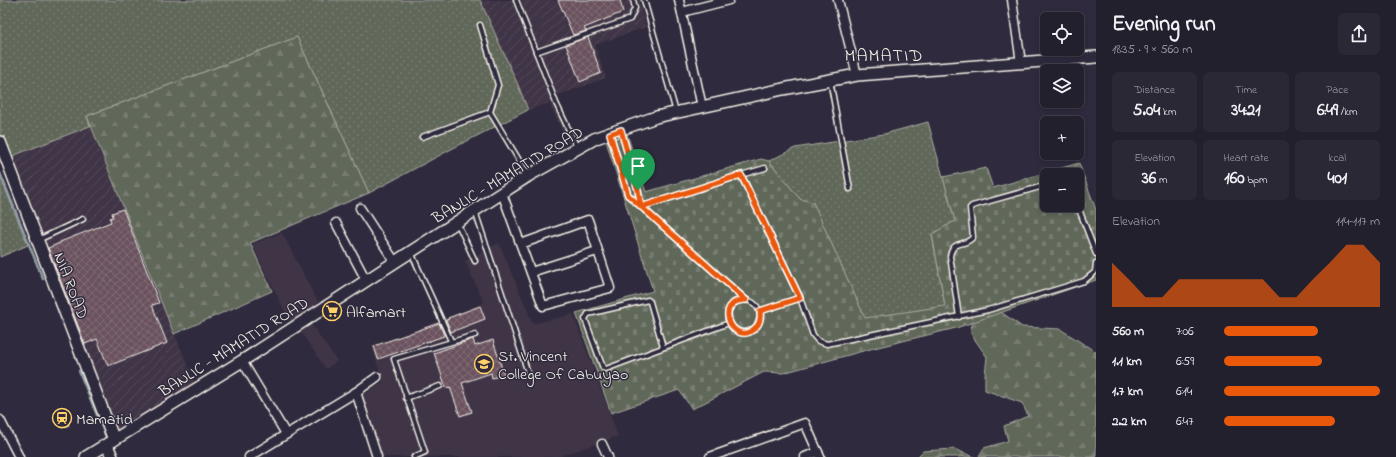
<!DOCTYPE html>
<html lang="en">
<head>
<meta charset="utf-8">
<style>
  :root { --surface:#23202e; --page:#2b2836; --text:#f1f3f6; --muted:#a3a3aa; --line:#403e4a; --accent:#ea580c }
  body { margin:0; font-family:"Indie Flower",sans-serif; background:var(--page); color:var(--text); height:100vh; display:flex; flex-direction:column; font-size:15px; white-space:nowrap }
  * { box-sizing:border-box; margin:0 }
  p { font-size:13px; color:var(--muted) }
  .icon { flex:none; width:22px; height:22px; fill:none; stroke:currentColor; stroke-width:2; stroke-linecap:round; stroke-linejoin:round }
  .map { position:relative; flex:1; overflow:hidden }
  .sheet { display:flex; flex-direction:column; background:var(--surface); width:300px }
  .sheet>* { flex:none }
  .tools { position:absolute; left:1040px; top:12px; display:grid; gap:8px }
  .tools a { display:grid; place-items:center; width:44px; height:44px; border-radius:6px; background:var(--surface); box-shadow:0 2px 6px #0003,0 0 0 1px var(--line); font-size:20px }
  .pin { position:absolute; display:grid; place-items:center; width:34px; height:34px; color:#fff; margin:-41px -17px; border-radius:50% 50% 50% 0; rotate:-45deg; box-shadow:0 0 4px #0007 }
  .pin .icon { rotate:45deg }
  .round { display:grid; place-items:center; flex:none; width:42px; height:42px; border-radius:6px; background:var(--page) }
  .headline { display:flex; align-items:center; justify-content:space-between; height:68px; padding:0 16px }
  h1 { font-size:22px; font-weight:800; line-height:30px }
  .figures { display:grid; grid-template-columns:repeat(3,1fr); gap:6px; height:68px; padding:4px 16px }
  .figures div { display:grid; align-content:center; border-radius:6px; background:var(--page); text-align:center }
  .figures b { font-size:17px; font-weight:800 }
  .figures small { font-size:11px; font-weight:400 }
  .figures p { font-size:11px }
  .chart { height:112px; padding:8px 16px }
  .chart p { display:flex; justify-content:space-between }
  .chart svg { width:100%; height:72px; margin-top:4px; fill:var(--accent); opacity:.7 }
  ul { padding:0 16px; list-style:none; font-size:13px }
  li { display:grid; grid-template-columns:64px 48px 1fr; align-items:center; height:30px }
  li i { height:10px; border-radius:5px; background:var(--accent) }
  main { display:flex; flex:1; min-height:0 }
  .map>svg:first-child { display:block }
  .built { fill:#413647 }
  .industrial { fill:url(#industrial-furrows) }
  .grass { fill:url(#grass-dots); stroke:#aaaca1 }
  .forest { fill:url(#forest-firs); stroke:#aaaca1 }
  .cemetery { fill:url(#cemetery-stones); stroke:#aaaca1; fill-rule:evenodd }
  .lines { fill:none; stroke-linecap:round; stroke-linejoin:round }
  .stream { stroke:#919ea6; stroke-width:2.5 }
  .building { fill:url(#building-cross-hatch); stroke:#f4f1e8 }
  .lane-casing { stroke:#f4f1e8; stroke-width:7 }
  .street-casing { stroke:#f4f1e8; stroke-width:11 }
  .secondary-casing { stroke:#f4f1e8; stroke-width:14 }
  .lane { stroke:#2f2a3d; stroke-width:4 }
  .street { stroke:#2f2a3d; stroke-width:8 }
  .secondary { stroke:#2f2a3d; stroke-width:11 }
  .route-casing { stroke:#fff; stroke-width:8 }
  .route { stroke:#ea580c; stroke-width:5 }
  .labels { text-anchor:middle; stroke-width:3; stroke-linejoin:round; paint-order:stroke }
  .street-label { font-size:16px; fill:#f4f1e8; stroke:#2f2a3d }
  .poi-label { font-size:16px; fill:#f4f1e8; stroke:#2f2a3d; text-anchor:start }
  .quarter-label { font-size:18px; letter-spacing:1px; fill:#f4f1e8; stroke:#2f2a3d }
</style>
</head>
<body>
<main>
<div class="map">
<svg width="1096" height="457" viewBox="0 0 1096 457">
  <defs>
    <pattern id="industrial-furrows" width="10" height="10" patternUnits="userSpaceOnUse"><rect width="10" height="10" fill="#413647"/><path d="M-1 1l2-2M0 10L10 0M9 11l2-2" fill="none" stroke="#544a59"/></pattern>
    <pattern id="grass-dots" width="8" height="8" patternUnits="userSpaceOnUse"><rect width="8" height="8" fill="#61675a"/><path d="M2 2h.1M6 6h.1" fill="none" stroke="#787d72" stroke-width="1.8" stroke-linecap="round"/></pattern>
    <pattern id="forest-firs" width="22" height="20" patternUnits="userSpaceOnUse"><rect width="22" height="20" fill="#61675a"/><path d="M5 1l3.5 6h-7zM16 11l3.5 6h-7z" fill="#787d72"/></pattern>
    <pattern id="cemetery-stones" width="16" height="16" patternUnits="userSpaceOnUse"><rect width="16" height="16" fill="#61675a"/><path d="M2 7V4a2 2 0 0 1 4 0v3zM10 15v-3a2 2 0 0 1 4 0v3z" fill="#787d72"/></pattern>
    <pattern id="building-cross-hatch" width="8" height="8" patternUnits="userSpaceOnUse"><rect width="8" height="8" fill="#6b535f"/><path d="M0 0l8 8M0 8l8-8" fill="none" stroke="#816c76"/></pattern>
  </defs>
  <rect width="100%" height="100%" fill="#2f2a3d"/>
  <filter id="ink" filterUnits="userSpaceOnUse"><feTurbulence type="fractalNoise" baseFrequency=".025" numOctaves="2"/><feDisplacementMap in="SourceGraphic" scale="8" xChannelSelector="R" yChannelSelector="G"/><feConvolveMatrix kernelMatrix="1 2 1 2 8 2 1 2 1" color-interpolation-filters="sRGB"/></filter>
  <g filter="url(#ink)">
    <!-- built -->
    <g class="built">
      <path d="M282,233L321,308L306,317L337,361L326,369L303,335L289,320L252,244Z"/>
      <path d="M499,243L533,324L573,314L618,436L558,457H380L362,395L383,382L372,347L484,303L465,261Z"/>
    </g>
    <!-- industrial -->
    <g class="industrial">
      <path d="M480,0H639L646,27L595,45L606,78L556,96L579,145L571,148L549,103L528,110L518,85Z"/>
      <path d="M90,126L195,384L115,433L7,158Z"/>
    </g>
    <!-- grass -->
    <g class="grass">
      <path d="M0,0H480L518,85L528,110L459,145L369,193L297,37L87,116L90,126L7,158L0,142Z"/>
      <path d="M928,122L955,221L932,235L945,306L865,319L813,203L800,199L769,161L795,148L884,134Z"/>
      <path d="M0,176L28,245L0,257Z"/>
    </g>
    <!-- forest -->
    <g class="forest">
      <path d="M297,37L369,193L250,243L272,291L174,334L87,116Z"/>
      <path d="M984,300L1022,327L1060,329L1096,352V457H979L984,448L1008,441L1004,426L1028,416L1022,403L985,390V375L987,357L971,334L972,316Z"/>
      <path d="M954,449L974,457H917L923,451Z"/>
    </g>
    <!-- cemetery -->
    <path class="cemetery" d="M627,134L646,192L761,159L769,161L800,199L813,202L865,318L945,306L932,234L955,221L943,177L986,168L993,188L1079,163L1096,210V280L956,328L874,348L783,373L764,372L692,409L679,390L611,413L576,313L653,291L606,141ZM1047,175H1077V205H1047Z"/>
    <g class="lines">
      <!-- stream -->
      <g class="stream">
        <path d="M0,173L43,279"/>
        <path d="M79,371L106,437"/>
      </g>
    </g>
    <!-- building -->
    <g class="building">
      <path d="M558,0H620L623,12L584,28L586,31L573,35Z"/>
      <path d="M588,37L601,73L580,82L566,45Z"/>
      <path d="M123,209L159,303L152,305L167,343L108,366L97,339L85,344L48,248L60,243V242L111,222L110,218L113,217L112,213Z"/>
      <path d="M480,306L485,319L451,332L446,320L449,319L448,318Z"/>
      <path d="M439,323L444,335V336L378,359L374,346Z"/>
      <path d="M473,339L475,346L493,340L504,375L492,378L491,373L462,383L472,412L460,416L450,387L446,388L434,353Z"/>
      <path d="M62,408L69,425L62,428L55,411Z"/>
    </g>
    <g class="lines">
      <defs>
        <g id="lane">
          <path d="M516,0L556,103L577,147"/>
          <path d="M644,0L676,112"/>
          <path d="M480,25L498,85L490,112"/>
          <path d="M536,52L630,19L635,8L633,0"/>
          <path d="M830,80L850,189"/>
          <path d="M621,130L638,190L641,206"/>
          <path d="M610,134L628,195L746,300"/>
          <path d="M422,137L490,112L528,175"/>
          <path d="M741,175L765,168"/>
          <path d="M1077,204L1096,254"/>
          <path d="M641,207L741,175L800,298L760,311"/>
          <path d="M475,211L528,373"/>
          <path d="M457,222L475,261"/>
          <path d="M38,240L83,219"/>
          <path d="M411,252L451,341"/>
          <path d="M800,298L813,335L818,341L827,344L988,310L1084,281L1095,272L1096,263"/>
          <circle cx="744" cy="316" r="16"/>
          <path d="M959,317L950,256C953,239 966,247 973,237L970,208L972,206L1047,185"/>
          <path d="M663,347L650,302L648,300L588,314L585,319L603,368L606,369L729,323"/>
          <path d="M406,398L440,386"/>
          <path d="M414,457L425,452L394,359L475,335"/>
        </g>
        <g id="street">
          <path d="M679,0L702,107"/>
          <path d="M838,0L857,75"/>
          <path d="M1012,0L1021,63"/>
          <path d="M682,12L729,0"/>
          <path d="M502,193L543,306L610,288L588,220L521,244"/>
          <path d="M360,208L395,262"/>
          <path d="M336,223L366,280"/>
          <path d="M531,272L597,251"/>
          <path d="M242,361L286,434"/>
          <path d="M356,392L377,457"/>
          <path d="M0,420L19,457"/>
          <path d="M602,444L608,457"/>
          <path d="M249,457L356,392L377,377"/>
          <path d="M710,457L805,423L820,457"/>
          <path d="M805,457L818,452"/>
        </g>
        <g id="secondary">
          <path d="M0,142L114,440"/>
          <path d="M107,445L112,457"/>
          <path d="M86,457L242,361L528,176L596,138L656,117L783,89L857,75L1096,57"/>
        </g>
      </defs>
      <!-- lane casing -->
      <use href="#lane" class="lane-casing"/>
      <!-- street casing -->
      <use href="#street" class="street-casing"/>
      <!-- secondary casing -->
      <use href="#secondary" class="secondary-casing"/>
      <!-- lane -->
      <use href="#lane" class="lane"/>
      <!-- street -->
      <use href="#street" class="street"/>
      <!-- secondary -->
      <use href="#secondary" class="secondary"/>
    </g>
  </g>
  <g class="lines" filter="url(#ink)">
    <defs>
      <path id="route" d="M638,190L621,130L610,134L628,195L746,300C711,300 734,349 755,328C760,324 761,318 760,311L800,298L741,175L641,207L638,190"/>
    </defs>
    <!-- route casing -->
    <use href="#route" class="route-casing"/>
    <!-- route -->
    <use href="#route" class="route"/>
  </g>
  <!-- icons -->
  <defs>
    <symbol id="supermarket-ring" viewBox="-11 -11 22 22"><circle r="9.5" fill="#2f2a3d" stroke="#ffd166" stroke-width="1.5"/><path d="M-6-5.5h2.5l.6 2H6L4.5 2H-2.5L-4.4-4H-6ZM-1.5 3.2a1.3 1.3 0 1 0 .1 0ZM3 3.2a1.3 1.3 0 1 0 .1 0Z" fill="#ffd166"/></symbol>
    <symbol id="university-ring" viewBox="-11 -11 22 22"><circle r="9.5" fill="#2f2a3d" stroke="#ffd166" stroke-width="1.5"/><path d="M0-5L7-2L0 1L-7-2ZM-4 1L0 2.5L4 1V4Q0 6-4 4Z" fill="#ffd166"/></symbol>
    <symbol id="station-ring" viewBox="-11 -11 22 22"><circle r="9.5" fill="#2f2a3d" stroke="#ffd166" stroke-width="1.5"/><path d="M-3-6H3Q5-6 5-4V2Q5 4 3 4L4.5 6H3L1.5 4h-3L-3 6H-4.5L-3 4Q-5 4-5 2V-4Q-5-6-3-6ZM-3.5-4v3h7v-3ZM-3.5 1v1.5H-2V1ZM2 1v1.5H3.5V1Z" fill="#ffd166"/></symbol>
  </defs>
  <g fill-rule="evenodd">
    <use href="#supermarket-ring" x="321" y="300" width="22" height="22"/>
    <use href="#university-ring" x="473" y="353" width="22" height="22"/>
    <use href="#station-ring" x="51" y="407" width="22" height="22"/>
  </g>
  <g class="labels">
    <!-- street labels -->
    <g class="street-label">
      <text transform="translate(507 174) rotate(-31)" y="6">BANLIC - MAMATID ROAD</text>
      <text transform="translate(72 285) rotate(69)" y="6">NIA ROAD</text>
      <text transform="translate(233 346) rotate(-32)" y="6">BANLIC - MAMATID ROAD</text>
    </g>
    <!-- poi labels -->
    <g class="poi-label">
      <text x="346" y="317">Alfamart</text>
      <text x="498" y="361">St. Vincent<tspan x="498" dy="18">College Of Cabuyao</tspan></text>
      <text x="76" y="424">Mamatid</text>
    </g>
    <!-- quarter labels -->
    <g class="quarter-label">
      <text x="884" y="61">MAMATID</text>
    </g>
  </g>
</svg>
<div class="tools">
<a><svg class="icon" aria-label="locate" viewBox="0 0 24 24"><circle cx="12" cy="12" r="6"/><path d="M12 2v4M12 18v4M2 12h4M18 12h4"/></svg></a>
<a><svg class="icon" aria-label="layers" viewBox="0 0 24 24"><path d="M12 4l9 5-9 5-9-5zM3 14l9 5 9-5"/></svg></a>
<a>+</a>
<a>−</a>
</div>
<div class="pin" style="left:638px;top:190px;background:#1e9e55"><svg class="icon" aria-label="arrive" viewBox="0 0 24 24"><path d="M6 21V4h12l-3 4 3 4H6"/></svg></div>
</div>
<section class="sheet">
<div class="headline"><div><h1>Evening run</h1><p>18:35 · 9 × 560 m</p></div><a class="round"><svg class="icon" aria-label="share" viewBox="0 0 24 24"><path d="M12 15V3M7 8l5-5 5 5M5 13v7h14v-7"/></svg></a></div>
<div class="figures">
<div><p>Distance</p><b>5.04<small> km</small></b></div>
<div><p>Time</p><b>34:21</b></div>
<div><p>Pace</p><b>6:49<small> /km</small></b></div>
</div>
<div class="figures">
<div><p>Elevation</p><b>36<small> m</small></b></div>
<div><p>Heart rate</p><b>160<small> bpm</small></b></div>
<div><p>kcal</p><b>401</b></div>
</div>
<div class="chart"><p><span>Elevation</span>114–117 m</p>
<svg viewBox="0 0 160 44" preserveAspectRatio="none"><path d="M0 44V17L10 27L20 38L30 38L40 27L50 27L60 27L70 27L80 27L90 27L100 38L110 38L120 27L130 17L140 6L150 6L160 17V44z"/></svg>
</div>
<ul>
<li><b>560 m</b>7:06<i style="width:60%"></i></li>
<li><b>1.1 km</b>6:59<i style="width:63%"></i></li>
<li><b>1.7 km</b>6:14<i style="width:100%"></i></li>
<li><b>2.2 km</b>6:47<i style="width:71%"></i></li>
</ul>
</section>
</main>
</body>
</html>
